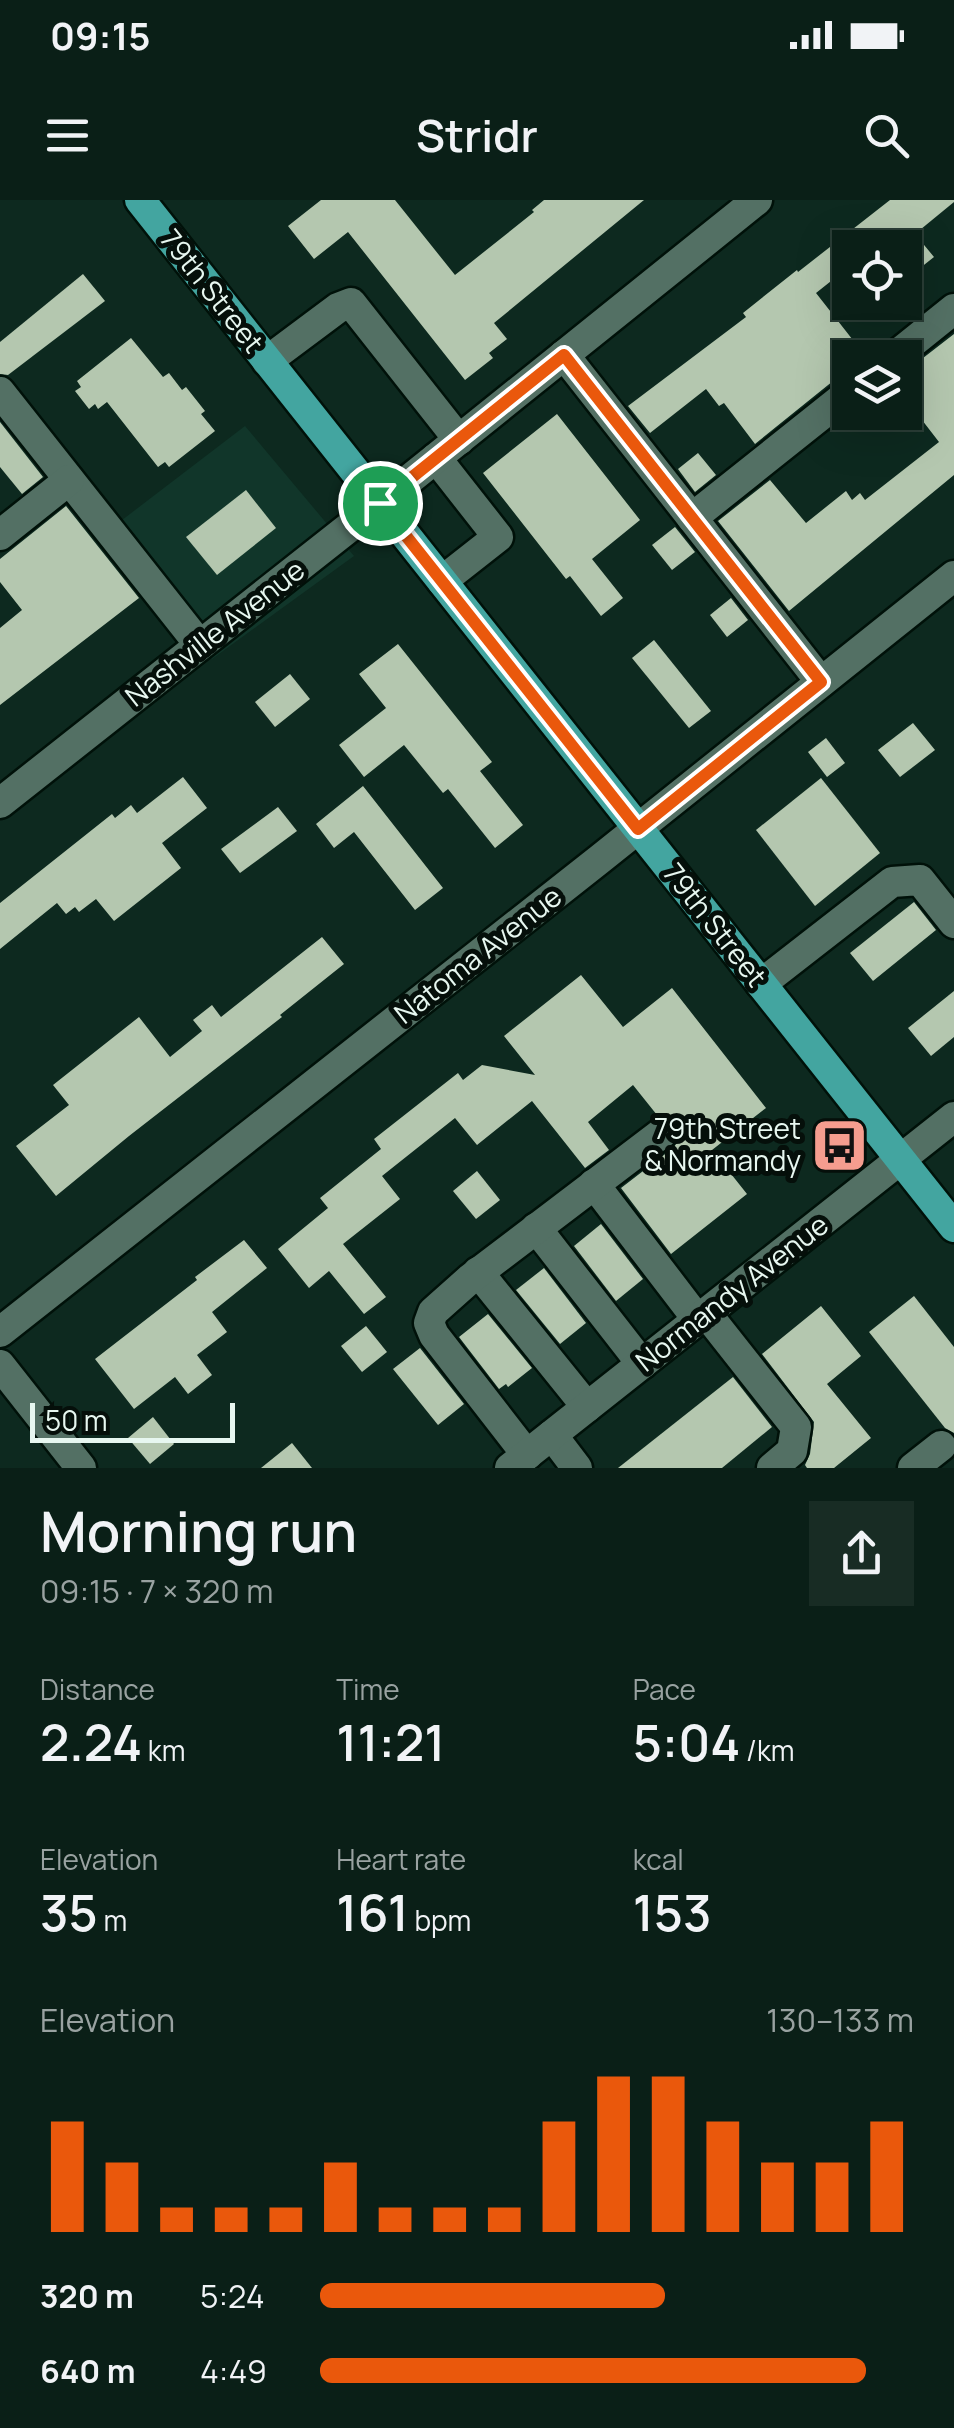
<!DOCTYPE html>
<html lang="en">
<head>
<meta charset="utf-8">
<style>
  :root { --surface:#0a1f17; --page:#182c24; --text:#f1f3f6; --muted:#99a2a1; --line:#2a3d36; --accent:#ea580c }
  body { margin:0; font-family:Manrope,sans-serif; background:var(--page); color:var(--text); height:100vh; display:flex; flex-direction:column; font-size:38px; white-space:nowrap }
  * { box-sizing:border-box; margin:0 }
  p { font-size:32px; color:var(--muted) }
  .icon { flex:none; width:55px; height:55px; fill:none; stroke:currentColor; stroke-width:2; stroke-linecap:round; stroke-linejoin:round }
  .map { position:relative; height:1268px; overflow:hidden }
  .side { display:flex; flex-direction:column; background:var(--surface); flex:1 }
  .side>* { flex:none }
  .fabs { position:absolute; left:832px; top:30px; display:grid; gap:20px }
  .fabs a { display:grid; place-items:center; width:90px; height:90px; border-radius:0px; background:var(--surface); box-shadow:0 10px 40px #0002,0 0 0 2px var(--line); font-size:50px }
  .scale { position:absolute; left:30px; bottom:25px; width:205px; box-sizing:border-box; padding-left:10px; border:5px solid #e7f7f0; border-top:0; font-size:28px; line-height:35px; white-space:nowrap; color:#e7f7f0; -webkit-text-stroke:8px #050f0a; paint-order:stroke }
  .pin { position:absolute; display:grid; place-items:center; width:85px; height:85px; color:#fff; margin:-42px; border:5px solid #fff; border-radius:50%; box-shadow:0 2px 10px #0007 }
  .round { display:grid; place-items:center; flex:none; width:105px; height:105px; border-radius:0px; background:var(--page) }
  .headline { display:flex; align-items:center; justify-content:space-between; height:170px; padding:0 40px }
  h1 { font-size:55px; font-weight:600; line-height:75px }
  .metrics { display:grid; grid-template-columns:repeat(3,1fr); gap:15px; height:170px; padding:10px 40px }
  .metrics div { display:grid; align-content:center }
  .metrics b { font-size:50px; font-weight:600 }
  .metrics small { font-size:28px; font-weight:400 }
  .metrics p { font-size:28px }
  .chart { height:280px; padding:20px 40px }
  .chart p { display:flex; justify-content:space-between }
  .chart svg { width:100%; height:180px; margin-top:10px; stroke:var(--accent); stroke-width:6 }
  ul { padding:0 40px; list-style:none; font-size:32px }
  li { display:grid; grid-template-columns:160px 120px 1fr; align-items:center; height:75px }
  li i { height:25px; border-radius:12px; background:var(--accent) }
  .status { display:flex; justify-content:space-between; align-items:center; height:70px; padding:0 50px; background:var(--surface); direction:ltr }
  .status svg { height:28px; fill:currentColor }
  header { display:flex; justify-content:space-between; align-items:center; height:130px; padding:0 40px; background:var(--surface); font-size:45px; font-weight:600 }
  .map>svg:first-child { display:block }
  .built { fill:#11362a }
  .building { fill:#b4c7af }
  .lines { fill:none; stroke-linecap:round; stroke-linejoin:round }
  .minor-casing { stroke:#001109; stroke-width:35 }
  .major-casing { stroke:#001109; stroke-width:35 }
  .minor { stroke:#537064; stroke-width:30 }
  .major { stroke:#43a5a0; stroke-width:30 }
  .route-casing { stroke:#fff; stroke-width:20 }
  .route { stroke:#ea580c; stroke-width:12 }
  .labels { text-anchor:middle; stroke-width:10; stroke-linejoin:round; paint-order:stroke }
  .street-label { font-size:28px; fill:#e7f7f0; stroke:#050f0a }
  .poi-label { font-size:28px; fill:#e7f7f0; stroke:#050f0a; text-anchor:end }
</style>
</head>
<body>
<div class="status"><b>09:15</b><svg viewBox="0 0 49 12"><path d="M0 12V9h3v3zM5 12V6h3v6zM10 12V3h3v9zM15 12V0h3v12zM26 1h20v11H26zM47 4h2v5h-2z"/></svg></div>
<header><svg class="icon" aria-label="menu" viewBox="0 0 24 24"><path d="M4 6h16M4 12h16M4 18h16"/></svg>Stridr<svg class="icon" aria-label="search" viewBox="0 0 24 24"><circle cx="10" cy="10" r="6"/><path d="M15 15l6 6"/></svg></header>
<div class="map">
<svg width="954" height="1268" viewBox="0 0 954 1268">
  <rect width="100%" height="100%" fill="#0d291f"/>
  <!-- built -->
  <path class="built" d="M245,226L354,356L212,459L109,330Z"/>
  <!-- building -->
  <g class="building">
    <path d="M321,0H395L455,75L534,12L532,10L544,0H644L494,123L507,139L489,153L493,158L465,180L348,32L314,59L288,26Z"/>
    <path d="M890,0H954V2L915,34L934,57L905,80V48H848L850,66L816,93L867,158H850V174L838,177L755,244L724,203L719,206L706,189L650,233L628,206L746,117L743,113L797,70L798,72Z"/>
    <path d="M83,74L105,101L8,175L0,174V142Z"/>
    <path d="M954,134V275L789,411L718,321L770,280L806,323L846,291L852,300L860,293L865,300L939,242L905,198V172Z"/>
    <path d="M131,138L163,177L169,173L182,190L186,187L205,211L201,214L215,231L169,267L165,262L158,267L107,202L98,209L95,204L89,209L75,191L81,187L77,181Z"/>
    <path d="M557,214L640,320L592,359L623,398L601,416L570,376L566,379L483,273Z"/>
    <path d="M0,222L43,277L22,294L0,267Z"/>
    <path d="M698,253L716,275L695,292L678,269Z"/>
    <path d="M246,290L276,328L217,375L186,337Z"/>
    <path d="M66,306L139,398L0,505V428L22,410L0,382V359Z"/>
    <path d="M675,327L695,352L672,370L652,345Z"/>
    <path d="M731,398L748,420L727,437L710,415Z"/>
    <path d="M654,440L711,511L689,528L632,458Z"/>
    <path d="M398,444L492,562L480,571L523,625L495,648L448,589L443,593L404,545L364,577L339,545L386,508L359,474Z"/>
    <path d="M290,474L310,499L275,527L255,502Z"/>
    <path d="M913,523L935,550L900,577L878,550Z"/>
    <path d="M826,538L845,563L827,577L808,552Z"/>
    <path d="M183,577L207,608L162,643L181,668L114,721L96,699L79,712L75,707L66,714L57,703L0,749V703L112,614L115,618L131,605L137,613Z"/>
    <path d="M821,578L880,653L815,706L756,630Z"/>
    <path d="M363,586L443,688L415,710L354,632L334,648L316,624Z"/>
    <path d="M278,607L297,631L240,673L221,649Z"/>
    <path d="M914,702L936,730L873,781L850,753Z"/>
    <path d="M322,737L344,764L280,815L282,817L129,936L56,996L16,946L69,905L53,885L139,817L170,857L202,831L193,820L212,805L221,817Z"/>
    <path d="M581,775L623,827L672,788L766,908L712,950L747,994L671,1054L621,988L673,948L680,939V930L676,921L670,916L657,915L633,885L588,922L609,950L585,968L532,901L477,945L455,918L382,976L400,999L343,1044L386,1097L364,1114L329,1071L309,1088L278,1049L328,1008L320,998L381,949L374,939L458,873L463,880L482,865L535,875L504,836Z"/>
    <path d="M954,791V837L931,856L908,828Z"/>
    <path d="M477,971L500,1000L476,1019L453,991Z"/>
    <path d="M601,1024L643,1079L616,1101L574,1046Z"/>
    <path d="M244,1040L267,1068L212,1112L227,1132L197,1155L212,1175L188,1194L175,1177L134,1209L95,1159L197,1080L195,1077Z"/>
    <path d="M544,1068L586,1123L560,1144L516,1090Z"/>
    <path d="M914,1096L954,1147V1233L945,1228L869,1132Z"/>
    <path d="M821,1106L861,1156L827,1184L871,1238L834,1268H807L805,1265L810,1254L814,1222L762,1154Z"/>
    <path d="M488,1114L532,1168L508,1187L506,1184L499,1189L459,1137Z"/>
    <path d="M366,1126L387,1152L362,1172L341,1146Z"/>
    <path d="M420,1148L464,1204L438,1225L393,1169Z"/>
    <path d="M733,1177L772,1227L722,1268H618Z"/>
    <path d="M153,1217L174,1244L150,1264L128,1238Z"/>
    <path d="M292,1243L312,1268H261Z"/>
  </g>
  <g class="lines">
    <defs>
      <g id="minor">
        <path d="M564,155L821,482"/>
        <path d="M893,158L954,109"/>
        <path d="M267,161L338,108L351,103L459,240"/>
        <path d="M0,192L199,444"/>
        <path d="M436,258L498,337L442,381"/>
        <path d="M692,318L850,192"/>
        <path d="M0,335L69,280"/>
        <path d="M0,603L380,303L757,0"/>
        <path d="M761,784L892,682L920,680L954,723"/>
        <path d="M594,984L698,1120"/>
        <path d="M536,1028L642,1164"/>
        <path d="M478,1072L587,1207"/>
        <path d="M706,1113L796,1227L792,1251L772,1268"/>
        <path d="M0,1132L600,659L954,376"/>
        <path d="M0,1165L81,1268"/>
        <path d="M552,1235L577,1268"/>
        <path d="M527,1255L434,1135L429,1123L433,1112L470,1079L662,933"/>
        <path d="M510,1268L954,917"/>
        <path d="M913,1268L941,1246"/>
      </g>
      <path id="major" d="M140,0L954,1027"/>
    </defs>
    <!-- minor casing -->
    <use href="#minor" class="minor-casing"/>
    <!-- major casing -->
    <use href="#major" class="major-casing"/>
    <!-- minor -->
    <use href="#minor" class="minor"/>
    <!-- major -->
    <use href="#major" class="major"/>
  </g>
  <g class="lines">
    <defs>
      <path id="route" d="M564,155L821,482L638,629L380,303Z"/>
    </defs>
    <!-- route casing -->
    <use href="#route" class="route-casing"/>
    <!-- route -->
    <use href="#route" class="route"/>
  </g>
  <!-- icons -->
  <defs>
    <symbol id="bus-square" viewBox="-11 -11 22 22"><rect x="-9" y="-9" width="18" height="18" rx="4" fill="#f59d8f" stroke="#050f0a"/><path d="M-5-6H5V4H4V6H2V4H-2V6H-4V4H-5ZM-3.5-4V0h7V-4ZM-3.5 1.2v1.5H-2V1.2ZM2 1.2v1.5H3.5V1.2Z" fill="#111"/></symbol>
  </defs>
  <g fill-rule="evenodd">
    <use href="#bus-square" x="808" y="914" width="63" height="63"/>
  </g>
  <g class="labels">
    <!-- street labels -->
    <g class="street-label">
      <text transform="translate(212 91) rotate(52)" y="10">79th Street</text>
      <text transform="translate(215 433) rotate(-38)" y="10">Nashville Avenue</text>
      <text transform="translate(715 725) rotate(52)" y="10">79th Street</text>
      <text transform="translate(478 755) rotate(-38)" y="10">Natoma Avenue</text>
      <text transform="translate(732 1093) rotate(-38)" y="10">Normandy Avenue</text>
    </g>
    <!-- poi labels -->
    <g class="poi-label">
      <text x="801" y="939">79th Street<tspan x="801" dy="32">&amp; Normandy</tspan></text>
    </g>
  </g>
</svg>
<div class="fabs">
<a><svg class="icon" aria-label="locate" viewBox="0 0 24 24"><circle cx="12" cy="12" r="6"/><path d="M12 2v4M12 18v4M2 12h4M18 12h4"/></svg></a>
<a><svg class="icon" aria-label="layers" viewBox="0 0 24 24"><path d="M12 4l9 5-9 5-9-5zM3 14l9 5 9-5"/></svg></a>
</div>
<div class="scale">50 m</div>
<div class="pin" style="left:380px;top:303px;background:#1e9e55"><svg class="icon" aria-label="arrive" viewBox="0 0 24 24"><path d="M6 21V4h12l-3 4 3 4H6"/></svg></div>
</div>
<section class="side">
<div class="headline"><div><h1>Morning run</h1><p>09:15 · 7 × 320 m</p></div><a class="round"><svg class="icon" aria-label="share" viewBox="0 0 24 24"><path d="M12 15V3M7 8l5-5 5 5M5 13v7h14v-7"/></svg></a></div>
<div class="metrics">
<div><p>Distance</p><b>2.24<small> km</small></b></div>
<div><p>Time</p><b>11:21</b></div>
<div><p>Pace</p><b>5:04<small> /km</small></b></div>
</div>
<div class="metrics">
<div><p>Elevation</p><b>35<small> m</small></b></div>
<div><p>Heart rate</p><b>161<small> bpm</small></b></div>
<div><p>kcal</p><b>153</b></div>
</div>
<div class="chart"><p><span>Elevation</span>130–133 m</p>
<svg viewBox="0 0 160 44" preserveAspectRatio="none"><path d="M5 44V17M15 44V27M25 44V38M35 44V38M45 44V38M55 44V27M65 44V38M75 44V38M85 44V38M95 44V17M105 44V6M115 44V6M125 44V17M135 44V27M145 44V27M155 44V17"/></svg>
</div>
<ul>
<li><b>320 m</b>5:24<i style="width:58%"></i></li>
<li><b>640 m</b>4:49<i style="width:92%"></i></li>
</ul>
</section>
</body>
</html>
